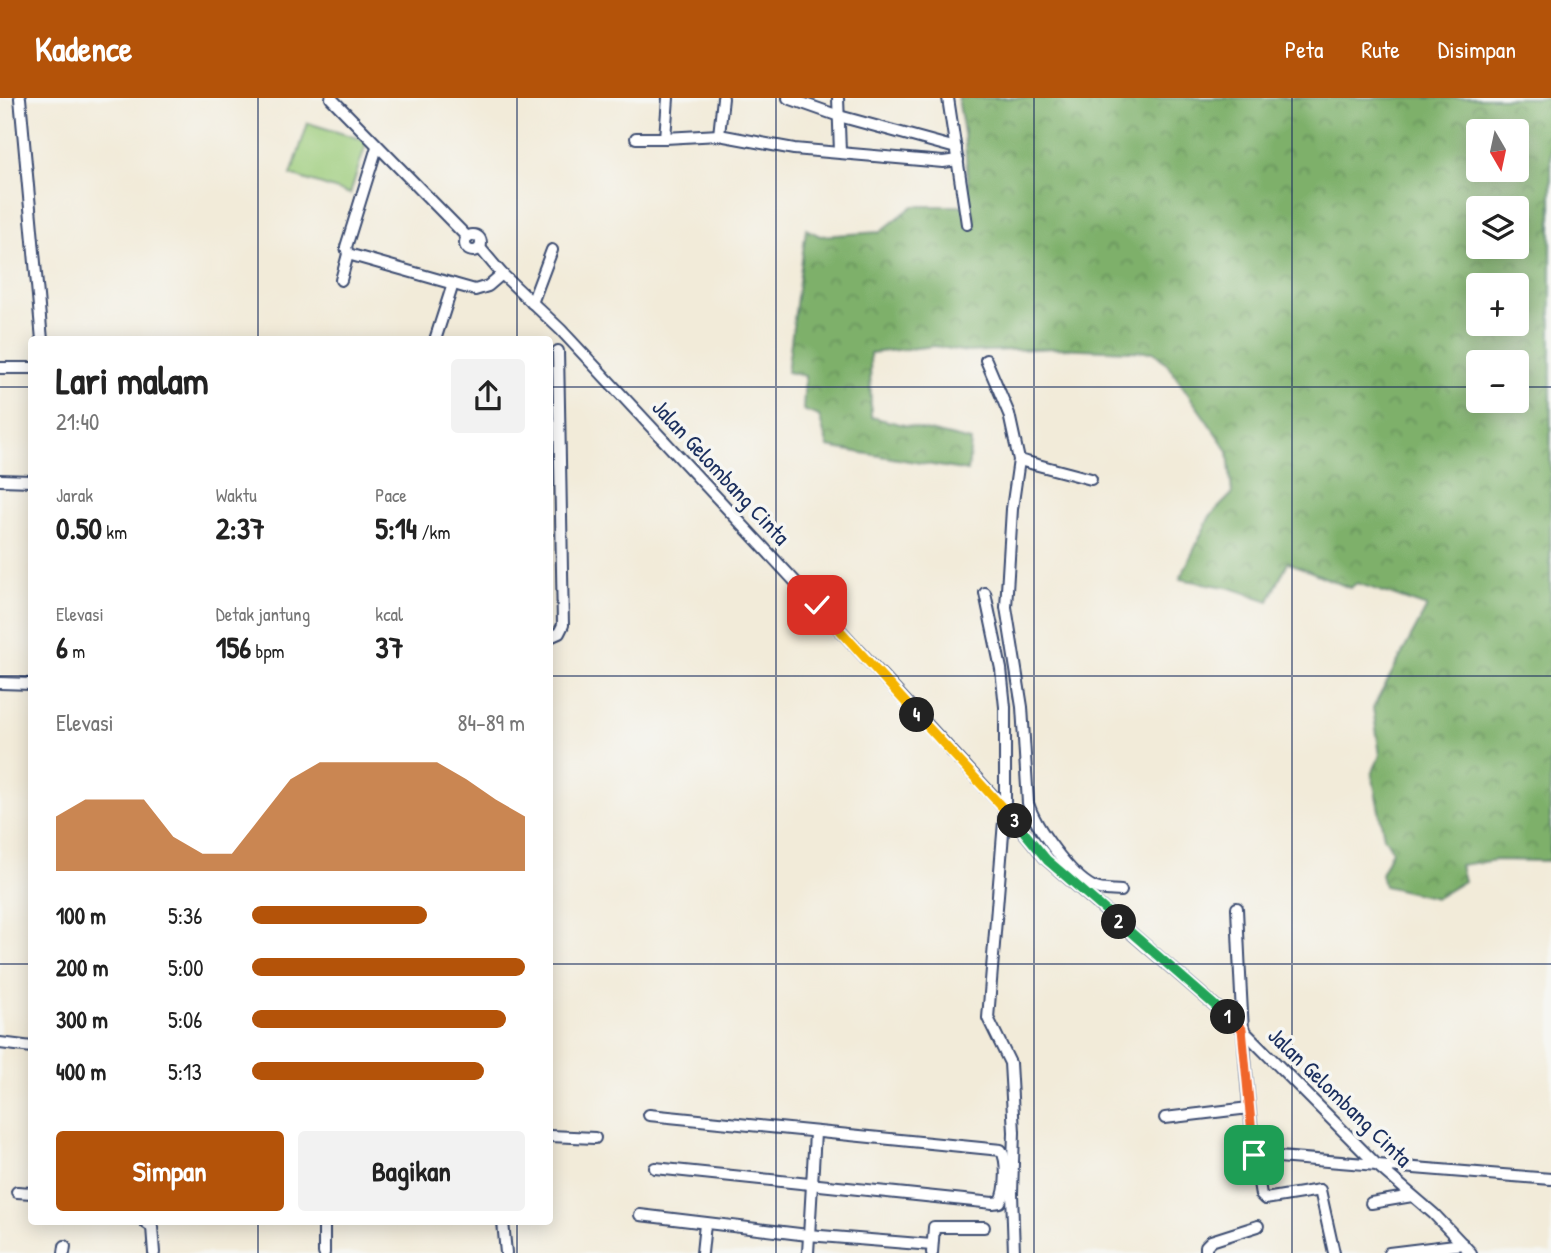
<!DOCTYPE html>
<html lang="id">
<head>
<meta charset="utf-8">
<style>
  :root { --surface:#fff; --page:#f2f2f2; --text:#222; --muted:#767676; --accent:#b45309 }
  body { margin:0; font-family:"Patrick Hand",sans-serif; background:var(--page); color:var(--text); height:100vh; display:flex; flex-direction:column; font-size:26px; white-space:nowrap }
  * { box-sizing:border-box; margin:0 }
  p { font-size:23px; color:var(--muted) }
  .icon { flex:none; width:38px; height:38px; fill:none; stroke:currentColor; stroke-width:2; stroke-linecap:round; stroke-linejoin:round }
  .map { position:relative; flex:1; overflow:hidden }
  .sheet { position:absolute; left:28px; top:238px; width:525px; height:889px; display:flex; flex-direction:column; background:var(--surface); border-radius:7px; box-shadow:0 4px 18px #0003 }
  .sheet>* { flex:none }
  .needle { width:46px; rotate:171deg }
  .controls { position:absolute; left:1466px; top:21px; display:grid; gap:14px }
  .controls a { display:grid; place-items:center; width:63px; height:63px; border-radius:7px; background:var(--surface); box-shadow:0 4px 18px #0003; font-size:35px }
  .pin { position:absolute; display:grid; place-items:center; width:60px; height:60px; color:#fff; margin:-30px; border-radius:14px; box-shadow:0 4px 10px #0006 }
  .km { position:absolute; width:35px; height:35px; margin:-18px; border-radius:50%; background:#222; color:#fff; font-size:19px; line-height:35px; text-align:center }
  .round { display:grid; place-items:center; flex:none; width:74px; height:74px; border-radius:7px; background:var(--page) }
  .summary { display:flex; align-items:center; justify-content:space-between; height:119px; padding:0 28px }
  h1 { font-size:38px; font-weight:700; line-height:52px }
  .stats { display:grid; grid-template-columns:repeat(3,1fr); gap:10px; height:119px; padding:7px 28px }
  .stats div { display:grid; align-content:center }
  .stats b { font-size:30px; font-weight:700 }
  .stats small { font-size:19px; font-weight:400 }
  .stats p { font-size:19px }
  .chart { height:196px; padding:14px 28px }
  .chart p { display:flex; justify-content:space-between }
  .chart svg { width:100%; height:126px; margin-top:7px; fill:var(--accent); opacity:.7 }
  .action { display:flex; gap:14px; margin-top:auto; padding:14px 28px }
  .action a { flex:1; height:80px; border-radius:7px; background:var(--accent); color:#fff; font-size:28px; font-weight:700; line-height:80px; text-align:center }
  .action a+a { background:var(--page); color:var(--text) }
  ul { padding:0 28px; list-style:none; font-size:23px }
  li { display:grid; grid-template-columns:112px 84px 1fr; align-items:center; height:52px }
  li i { height:18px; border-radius:9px; background:var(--accent) }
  header { display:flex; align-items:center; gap:42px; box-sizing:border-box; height:98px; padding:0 35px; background:var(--accent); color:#fff }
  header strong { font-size:33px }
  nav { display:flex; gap:38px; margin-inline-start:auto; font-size:24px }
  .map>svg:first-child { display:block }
  .grass { fill:#9dcc7b; stroke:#5c7e6c; stroke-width:2 }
  .forest { fill:url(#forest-crowns); stroke:#4c7064; stroke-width:2; fill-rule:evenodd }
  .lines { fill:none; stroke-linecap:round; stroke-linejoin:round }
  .street-casing { stroke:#3b4b70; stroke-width:14 }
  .street { stroke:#fff; stroke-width:10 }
  .split-1-casing { stroke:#fff; stroke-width:14 }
  .split-2-casing { stroke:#fff; stroke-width:14 }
  .split-3-casing { stroke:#fff; stroke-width:14 }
  .split-4-casing { stroke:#fff; stroke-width:14 }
  .split-5-casing { stroke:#fff; stroke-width:14 }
  .split-1 { stroke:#f0652b; stroke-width:9 }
  .split-2 { stroke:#22a559; stroke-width:9 }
  .split-3 { stroke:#22a559; stroke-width:9 }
  .split-4 { stroke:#f5b400; stroke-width:9 }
  .split-5 { stroke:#f5b400; stroke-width:9 }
  .grid { fill:none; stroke:#1b2f5e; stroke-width:2; stroke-opacity:0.55 }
  .labels { text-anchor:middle; stroke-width:7; stroke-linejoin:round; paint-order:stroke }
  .street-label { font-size:23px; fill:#1b2f5e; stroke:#f6f6f2 }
</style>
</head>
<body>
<header>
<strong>Kadence</strong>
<nav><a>Peta</a><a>Rute</a><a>Disimpan</a></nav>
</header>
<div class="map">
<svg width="1551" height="1155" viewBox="0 0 1551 1155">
  <defs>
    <pattern id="forest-crowns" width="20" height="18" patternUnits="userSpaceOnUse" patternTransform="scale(1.75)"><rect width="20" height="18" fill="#7eb06b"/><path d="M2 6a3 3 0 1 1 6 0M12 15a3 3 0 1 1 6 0" fill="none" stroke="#66905b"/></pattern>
  </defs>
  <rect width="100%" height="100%" fill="#f6f6f2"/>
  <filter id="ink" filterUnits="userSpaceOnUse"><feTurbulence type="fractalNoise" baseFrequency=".0143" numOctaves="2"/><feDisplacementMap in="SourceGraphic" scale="14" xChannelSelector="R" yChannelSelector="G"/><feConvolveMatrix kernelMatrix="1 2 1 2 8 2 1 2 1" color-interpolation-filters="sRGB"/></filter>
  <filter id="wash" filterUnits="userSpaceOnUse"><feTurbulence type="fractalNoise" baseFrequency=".00686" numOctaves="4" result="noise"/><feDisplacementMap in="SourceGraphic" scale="28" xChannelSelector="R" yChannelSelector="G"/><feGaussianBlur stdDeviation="1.57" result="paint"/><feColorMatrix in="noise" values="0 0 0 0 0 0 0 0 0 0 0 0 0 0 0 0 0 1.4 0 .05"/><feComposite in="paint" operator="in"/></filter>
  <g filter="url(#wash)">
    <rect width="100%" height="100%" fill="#f2ebd9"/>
    <!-- grass -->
    <path class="grass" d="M308,25L367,43L350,96L291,77Z"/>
    <!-- forest -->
    <path class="forest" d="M958,0H1551L1550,763L1496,762L1460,767L1464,783L1436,800L1384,788L1381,776L1392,752L1384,739L1372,676L1380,657L1373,610L1427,509L1357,485L1350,490L1288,464L1269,503L1231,490L1180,481L1210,418L1232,396L1228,353L1167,266L1154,254L1056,250L967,254L935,248L870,255L871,319L971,343L968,373L828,349L819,318L803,312L805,278L787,274L806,131L820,138L880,134L913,108H970L964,35ZM1479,33H1517V72H1479ZM1479,110H1517V149H1479ZM1479,187H1517V226H1479ZM1479,264H1517V303H1479Z"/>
  </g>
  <g filter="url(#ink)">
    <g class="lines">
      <defs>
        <g id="street">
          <path d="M20,0L42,242"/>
          <path d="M331,0L468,140"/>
          <path d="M668,0L665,40L719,37L794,51L943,64L958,62"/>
          <path d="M788,0L839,18L956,50"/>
          <path d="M838,0L840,54"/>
          <path d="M948,0L967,126"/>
          <path d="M719,37L723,0"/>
          <path d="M636,40H665"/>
          <path d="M377,49L346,149L348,156L475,192L488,188L502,176"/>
          <circle cx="473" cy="145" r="8"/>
          <path d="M480,150L502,176L561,232L817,507L1005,711L1047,762L1242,931L1377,1067L1434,1116L1471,1155"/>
          <path d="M341,182L348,156"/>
          <path d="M532,205L552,152"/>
          <path d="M435,242L453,186"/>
          <path d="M986,262L1009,316L1019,362L1012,411L1006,509L1022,609L1028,705C1035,729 1071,778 1093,789C1101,793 1112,792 1121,793"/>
          <path d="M0,270H32"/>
          <path d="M1019,362L1091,381"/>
          <path d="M0,382L32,383"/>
          <path d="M985,495L1001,571L1005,609V711L988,920L1010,965L1014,1034L1012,1095L1014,1155"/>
          <path d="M550,539L559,535L563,527L558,253"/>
          <path d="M0,585L32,586"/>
          <path d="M1237,810C1241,906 1245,1002 1261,1097L1265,1101L1320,1092L1334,1155"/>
          <path d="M0,945L32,949"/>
          <path d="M649,1017L1001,1052C1008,1062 1007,1095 1000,1104L993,1105L655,1070"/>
          <path d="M1165,1020L1249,1010"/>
          <path d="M550,1038L595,1040"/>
          <path d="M1254,1057L1551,1081"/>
          <path d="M17,1094L32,1095"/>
          <path d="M1371,1105L1412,1098"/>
          <path d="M640,1117L808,1137L932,1147"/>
          <path d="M145,1124L152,1129L154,1155"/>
          <path d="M503,1124L506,1155"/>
          <path d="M64,1155L65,1148"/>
          <path d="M324,1155V1124"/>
          <path d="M702,1155L705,1126"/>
          <path d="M808,1155L815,1035"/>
          <path d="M932,1155L934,1129H984"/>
          <path d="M1206,1155V1148L1211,1143L1258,1128"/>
          <path d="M1389,1155L1463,1146"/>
        </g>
      </defs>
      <!-- street casing -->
      <use href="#street" class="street-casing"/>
      <!-- street -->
      <use href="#street" class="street"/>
    </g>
  </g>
  <g class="lines" filter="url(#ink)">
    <defs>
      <path id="split-1" d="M1228,919L1242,931L1254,1057"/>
      <path id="split-2" d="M1119,824L1228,919"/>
      <path id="split-3" d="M1015,723L1047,762L1119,824"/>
      <path id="split-4" d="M917,617L1015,723"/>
      <path id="split-5" d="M817,507L917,617"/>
    </defs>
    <!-- split-1 casing -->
    <use href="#split-1" class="split-1-casing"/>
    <!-- split-2 casing -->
    <use href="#split-2" class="split-2-casing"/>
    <!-- split-3 casing -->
    <use href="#split-3" class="split-3-casing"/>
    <!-- split-4 casing -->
    <use href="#split-4" class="split-4-casing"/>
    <!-- split-5 casing -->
    <use href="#split-5" class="split-5-casing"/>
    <!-- split-1 -->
    <use href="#split-1" class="split-1"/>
    <!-- split-2 -->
    <use href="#split-2" class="split-2"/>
    <!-- split-3 -->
    <use href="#split-3" class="split-3"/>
    <!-- split-4 -->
    <use href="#split-4" class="split-4"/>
    <!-- split-5 -->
    <use href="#split-5" class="split-5"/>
  </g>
  <!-- grid -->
  <path class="grid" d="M258,0V242M517,0V242M776,0V1155M1034,0V1155M1292,0V1155M0,289H32M550,289H1479M1517,289H1551M0,578H32M550,578H1551M0,866H32M550,866H1551M258,1124V1155M517,1124V1155"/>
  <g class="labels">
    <!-- street labels -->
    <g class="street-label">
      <text transform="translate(721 374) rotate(47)" y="8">Jalan Gelombang Cinta</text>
      <text transform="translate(1340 999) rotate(44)" y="8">Jalan Gelombang Cinta</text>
    </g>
  </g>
</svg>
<div class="controls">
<a><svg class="needle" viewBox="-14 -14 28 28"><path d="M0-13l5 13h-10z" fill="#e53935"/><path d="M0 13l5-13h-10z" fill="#767676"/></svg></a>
<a><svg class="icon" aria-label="layers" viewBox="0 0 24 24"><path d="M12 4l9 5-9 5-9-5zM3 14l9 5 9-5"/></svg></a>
<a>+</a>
<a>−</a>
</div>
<div class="pin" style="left:1254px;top:1057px;background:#1e9e55"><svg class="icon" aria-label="arrive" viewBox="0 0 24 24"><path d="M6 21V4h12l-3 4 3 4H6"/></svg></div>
<div class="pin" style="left:817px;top:507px;background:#d93025"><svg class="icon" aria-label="check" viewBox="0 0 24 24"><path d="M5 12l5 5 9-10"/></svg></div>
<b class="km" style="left:1228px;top:919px">1</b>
<b class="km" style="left:1119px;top:824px">2</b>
<b class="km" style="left:1015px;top:723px">3</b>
<b class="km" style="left:917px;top:617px">4</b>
<section class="sheet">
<div class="summary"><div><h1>Lari malam</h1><p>21:40</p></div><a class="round"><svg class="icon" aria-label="share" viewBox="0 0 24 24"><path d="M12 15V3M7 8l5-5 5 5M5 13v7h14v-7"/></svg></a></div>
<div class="stats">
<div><p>Jarak</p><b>0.50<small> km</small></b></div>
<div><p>Waktu</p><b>2:37</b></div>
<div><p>Pace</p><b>5:14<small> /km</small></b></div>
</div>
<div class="stats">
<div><p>Elevasi</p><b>6<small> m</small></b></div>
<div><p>Detak jantung</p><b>156<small> bpm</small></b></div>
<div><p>kcal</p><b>37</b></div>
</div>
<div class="chart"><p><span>Elevasi</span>84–89 m</p>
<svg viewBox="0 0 160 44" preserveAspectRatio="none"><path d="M0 44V25L10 19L20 19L30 19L40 32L50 38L60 38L70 25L80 12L90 6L100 6L110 6L120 6L130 6L140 12L150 19L160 25V44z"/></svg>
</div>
<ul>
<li><b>100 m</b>5:36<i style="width:64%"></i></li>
<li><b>200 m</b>5:00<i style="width:100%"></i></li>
<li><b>300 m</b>5:06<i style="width:93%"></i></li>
<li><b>400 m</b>5:13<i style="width:85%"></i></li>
</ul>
<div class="action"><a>Simpan</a><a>Bagikan</a></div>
</section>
</div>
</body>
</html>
